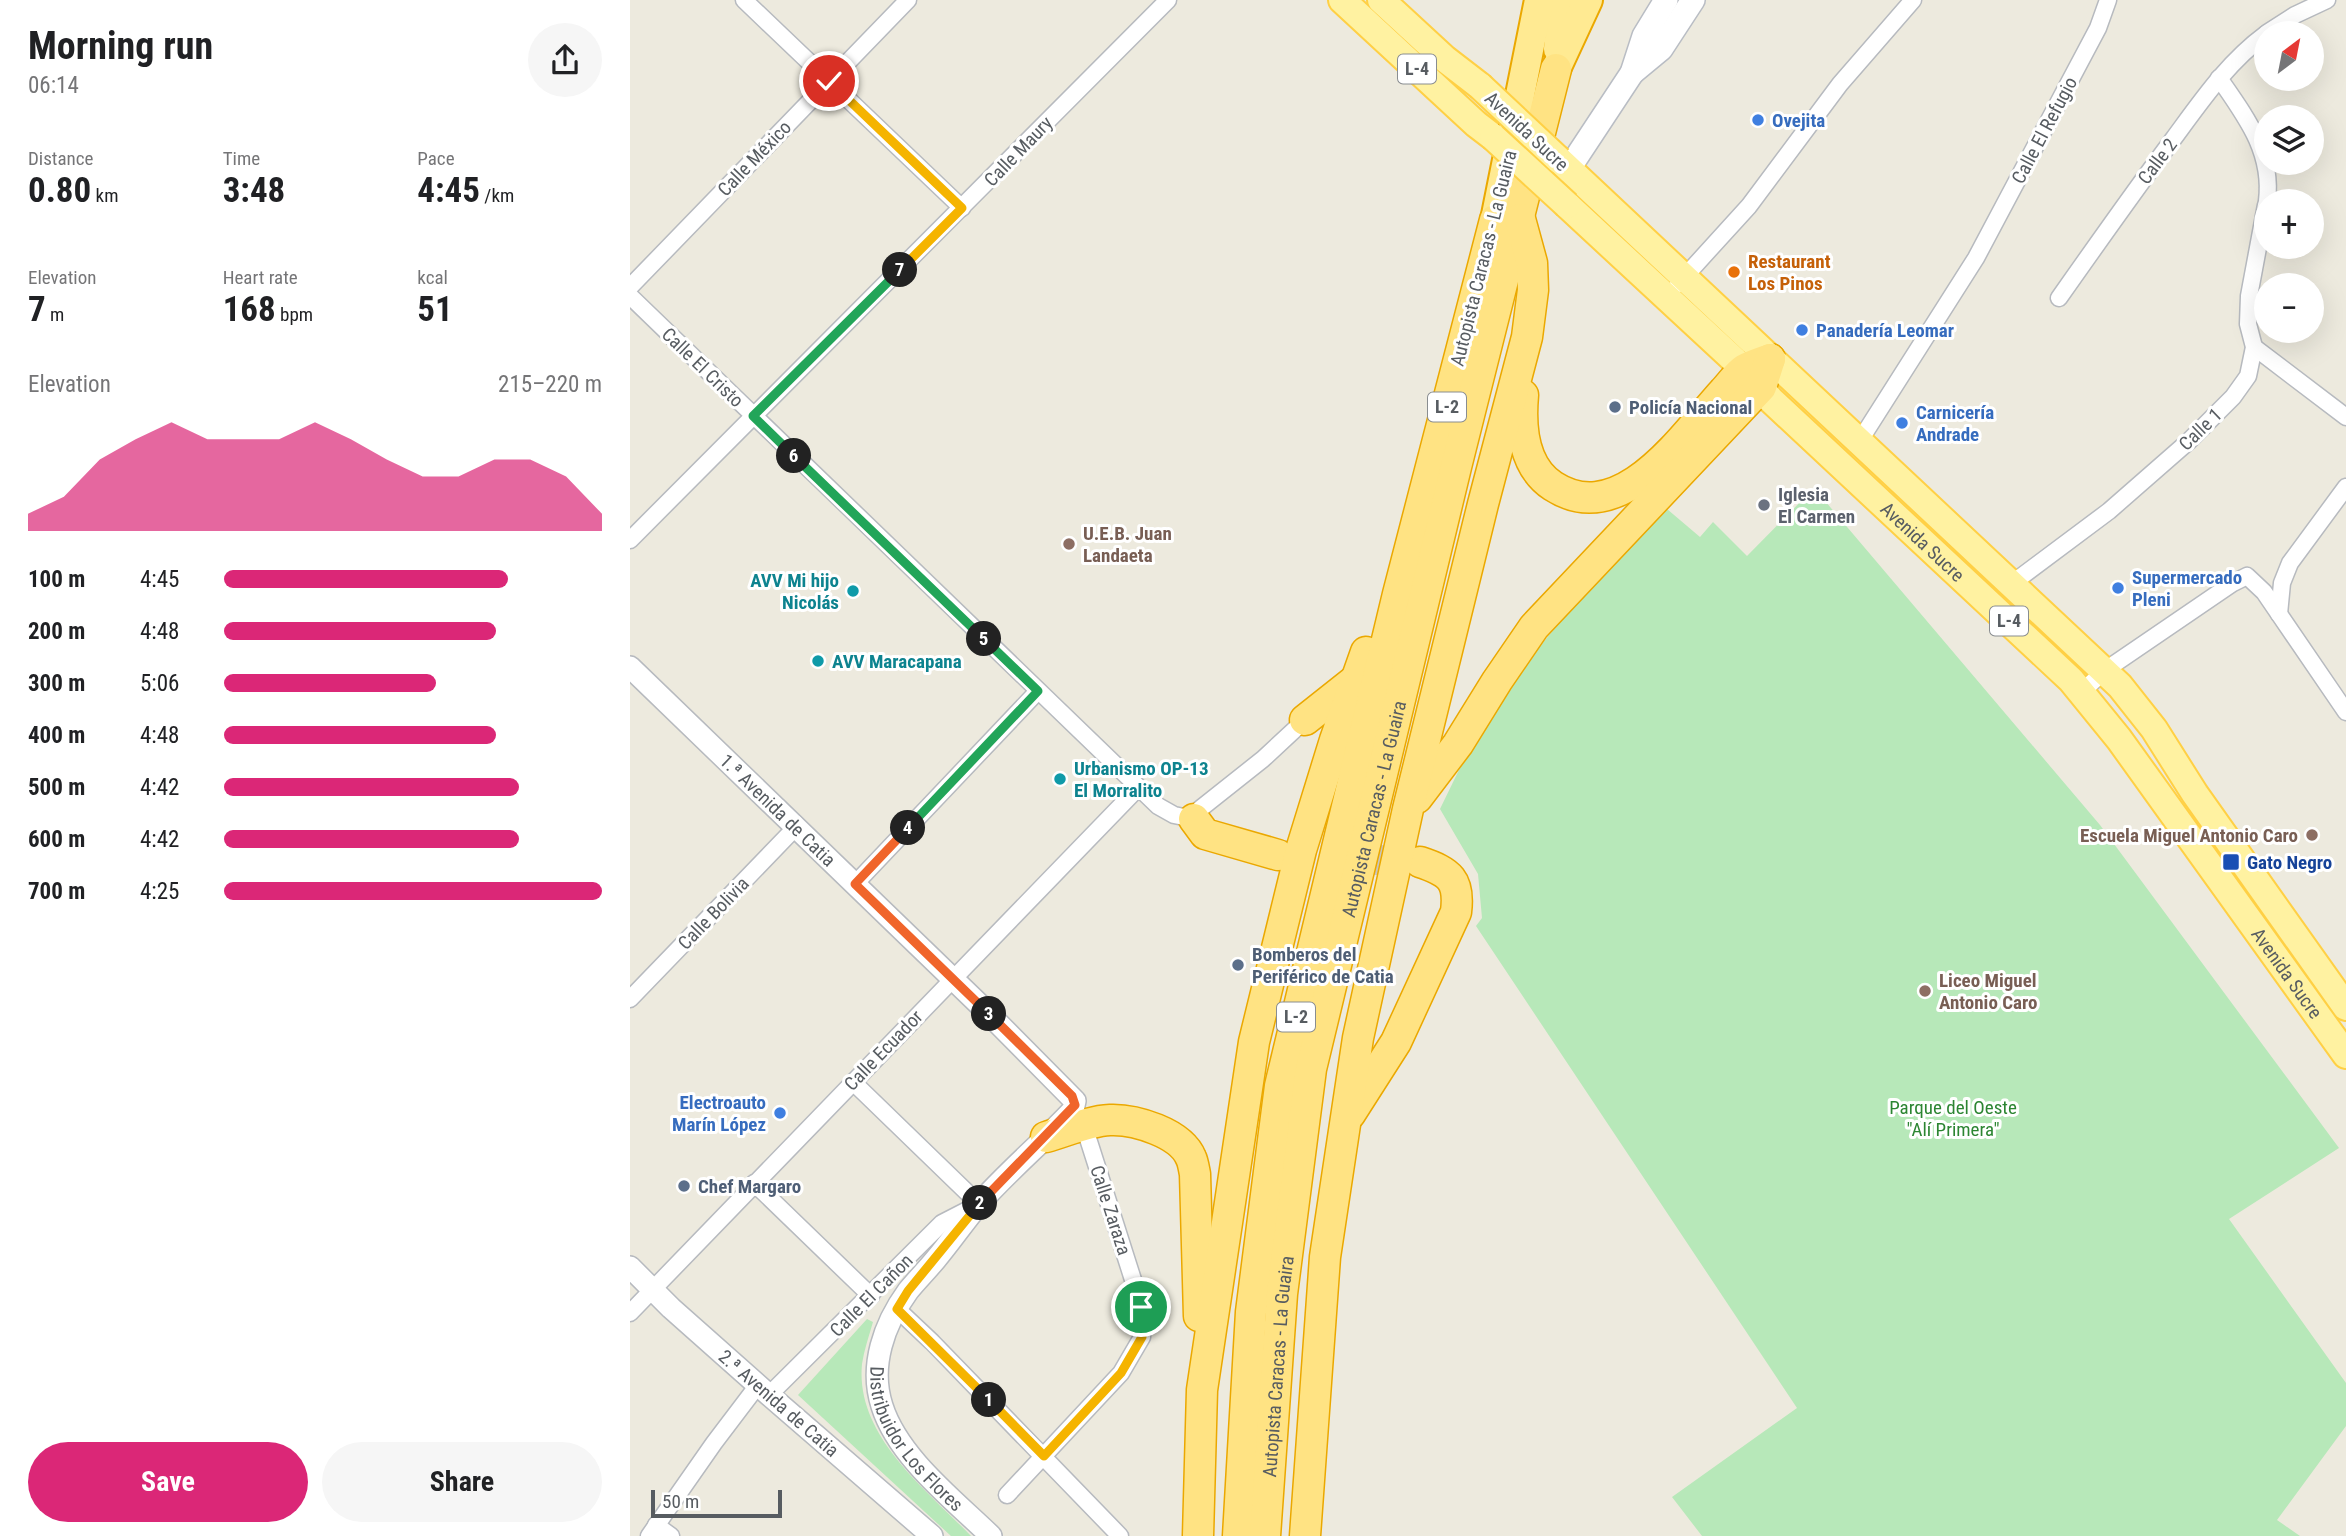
<!DOCTYPE html>
<html lang="en">
<head>
<meta charset="utf-8">
<style>
  :root { --surface:#fff; --page:#f6f6f6; --text:#202124; --muted:#757577; --accent:#db2777 }
  body { margin:0; font-family:"Roboto Condensed",sans-serif; background:var(--page); color:var(--text); height:100vh; display:flex; flex-direction:column; font-size:26px; white-space:nowrap }
  * { box-sizing:border-box; margin:0 }
  p { font-size:23px; color:var(--muted) }
  .icon { flex:none; width:38px; height:38px; fill:none; stroke:currentColor; stroke-width:2; stroke-linecap:round; stroke-linejoin:round }
  .map { position:relative; flex:1; overflow:hidden }
  .side { display:flex; flex-direction:column; background:var(--surface); width:630px }
  .side>* { flex:none }
  .needle { width:46px; rotate:32deg }
  .fabs { position:absolute; left:1624px; top:21px; display:grid; gap:14px }
  .fabs a { display:grid; place-items:center; width:70px; height:70px; border-radius:50%; background:var(--surface); box-shadow:0 7px 28px #0002; font-size:35px }
  .scale { position:absolute; left:21px; bottom:18px; width:131px; box-sizing:border-box; padding-left:7px; border:4px solid #575c61; border-top:0; font-size:19px; line-height:24px; white-space:nowrap; color:#575c61; -webkit-text-stroke:5px #fff; paint-order:stroke }
  .pin { position:absolute; display:grid; place-items:center; width:60px; height:60px; color:#fff; margin:-30px; border:4px solid #fff; border-radius:50%; box-shadow:0 2px 7px #0007 }
  .km { position:absolute; width:35px; height:35px; margin:-18px; border-radius:50%; background:#222; color:#fff; font-size:19px; line-height:35px; text-align:center }
  .round { display:grid; place-items:center; flex:none; width:74px; height:74px; border-radius:37px; background:var(--page) }
  .overview { display:flex; align-items:center; justify-content:space-between; height:119px; padding:0 28px }
  h1 { font-size:38px; font-weight:700; line-height:52px }
  .metrics { display:grid; grid-template-columns:repeat(3,1fr); gap:10px; height:119px; padding:7px 28px }
  .metrics div { display:grid; align-content:center }
  .metrics b { font-size:35px; font-weight:700 }
  .metrics small { font-size:19px; font-weight:400 }
  .metrics p { font-size:19px }
  .chart { height:196px; padding:14px 28px }
  .chart p { display:flex; justify-content:space-between }
  .chart svg { width:100%; height:126px; margin-top:7px; fill:var(--accent); opacity:.7 }
  .button { display:flex; gap:14px; margin-top:auto; padding:14px 28px }
  .button a { flex:1; height:80px; border-radius:42px; background:var(--accent); color:#fff; font-size:28px; font-weight:700; line-height:80px; text-align:center }
  .button a+a { background:var(--page); color:var(--text) }
  ul { padding:0 28px; list-style:none; font-size:23px }
  li { display:grid; grid-template-columns:112px 84px 1fr; align-items:center; height:52px }
  li i { height:18px; border-radius:9px; background:var(--accent) }
  main { display:flex; flex:1; min-height:0 }
  .map>svg:first-child { display:block }
  .green { fill:#b7e8b9 }
  .lines { fill:none; stroke-linecap:round; stroke-linejoin:round }
  .motorway-tunnel { stroke:#c8c6bf; stroke-width:30; stroke-dasharray:30 15; stroke-linecap:butt }
  .minor-casing { stroke:#b7babf; stroke-width:19 }
  .tertiary-casing { stroke:#b7babf; stroke-width:24 }
  .secondary-casing { stroke:#b9bdc4; stroke-width:26 }
  .primary-casing { stroke:#ffd045; stroke-width:30 }
  .trunk-casing { stroke:#eba800; stroke-width:32 }
  .motorway-casing { stroke:#eba800; stroke-width:33 }
  .minor { stroke:#fff; stroke-width:16 }
  .tertiary { stroke:#fff; stroke-width:21 }
  .secondary { stroke:#fff; stroke-width:23 }
  .primary { stroke:#fff2a1; stroke-width:26 }
  .trunk { stroke:#ffea92; stroke-width:28 }
  .motorway { stroke:#ffe383; stroke-width:30 }
  .primary-bridge-casing { stroke:#ffd045; stroke-width:30; stroke-linecap:butt }
  .primary-bridge { stroke:#fff2a1; stroke-width:26 }
  .split-1-casing { stroke:#fff; stroke-width:14 }
  .split-2-casing { stroke:#fff; stroke-width:14 }
  .split-3-casing { stroke:#fff; stroke-width:14 }
  .split-4-casing { stroke:#fff; stroke-width:14 }
  .split-5-casing { stroke:#fff; stroke-width:14 }
  .split-6-casing { stroke:#fff; stroke-width:14 }
  .split-7-casing { stroke:#fff; stroke-width:14 }
  .split-8-casing { stroke:#fff; stroke-width:14 }
  .split-1 { stroke:#f5b400; stroke-width:9 }
  .split-2 { stroke:#f5b400; stroke-width:9 }
  .split-3 { stroke:#f0652b; stroke-width:9 }
  .split-4 { stroke:#f0652b; stroke-width:9 }
  .split-5 { stroke:#22a559; stroke-width:9 }
  .split-6 { stroke:#22a559; stroke-width:9 }
  .split-7 { stroke:#22a559; stroke-width:9 }
  .split-8 { stroke:#f5b400; stroke-width:9 }
  .shop-dot { fill:#3f7fe0; stroke:#fff; stroke-width:2.5 }
  .food-dot { fill:#e8710a; stroke:#fff; stroke-width:2.5 }
  .service-dot { fill:#5c6f8a; stroke:#fff; stroke-width:2.5 }
  .worship-dot { fill:#6b7280; stroke:#fff; stroke-width:2.5 }
  .education-dot { fill:#8d6e63; stroke:#fff; stroke-width:2.5 }
  .culture-dot { fill:#0f9aa8; stroke:#fff; stroke-width:2.5 }
  .transit-dot { fill:#1a4fb4; stroke:#fff; stroke-width:2.5 }
  .labels { text-anchor:middle; stroke-width:6; stroke-linejoin:round; paint-order:stroke }
  .shield { fill:#fff; stroke:#898d90; stroke-width:2 }
  .shield-label { font-size:18px; font-weight:bold; fill:#575c61 }
  .shop-label { font-size:19px; font-weight:bold; fill:#366cbe; stroke:#fff; text-anchor:start }
  .street-label { font-size:19px; fill:#575c61; stroke:#fff }
  .food-label { font-size:19px; font-weight:bold; fill:#c56008; stroke:#fff; text-anchor:start }
  .service-label { font-size:19px; font-weight:bold; fill:#4e5e75; stroke:#fff; text-anchor:start }
  .worship-label { font-size:19px; font-weight:bold; fill:#5b616d; stroke:#fff; text-anchor:start }
  .education-label { font-size:19px; font-weight:bold; fill:#785e54; stroke:#fff; text-anchor:start }
  .culture-label { font-size:19px; font-weight:bold; fill:#0d838f; stroke:#fff; text-anchor:start }
  .transit-label { font-size:19px; font-weight:bold; fill:#164399; stroke:#fff; text-anchor:start }
  .park-label { font-size:19px; fill:#2c8532; stroke:#fff }
</style>
</head>
<body>
<main>
<section class="side">
<div class="overview"><div><h1>Morning run</h1><p>06:14</p></div><a class="round"><svg class="icon" aria-label="share" viewBox="0 0 24 24"><path d="M12 15V3M7 8l5-5 5 5M5 13v7h14v-7"/></svg></a></div>
<div class="metrics">
<div><p>Distance</p><b>0.80<small> km</small></b></div>
<div><p>Time</p><b>3:48</b></div>
<div><p>Pace</p><b>4:45<small> /km</small></b></div>
</div>
<div class="metrics">
<div><p>Elevation</p><b>7<small> m</small></b></div>
<div><p>Heart rate</p><b>168<small> bpm</small></b></div>
<div><p>kcal</p><b>51</b></div>
</div>
<div class="chart"><p><span>Elevation</span>215–220 m</p>
<svg viewBox="0 0 160 44" preserveAspectRatio="none"><path d="M0 44V38L10 32L20 19L30 12L40 6L50 12L60 12L70 12L80 6L90 12L100 19L110 25L120 25L130 19L140 19L150 25L160 38V44z"/></svg>
</div>
<ul>
<li><b>100 m</b>4:45<i style="width:75%"></i></li>
<li><b>200 m</b>4:48<i style="width:72%"></i></li>
<li><b>300 m</b>5:06<i style="width:56%"></i></li>
<li><b>400 m</b>4:48<i style="width:72%"></i></li>
<li><b>500 m</b>4:42<i style="width:78%"></i></li>
<li><b>600 m</b>4:42<i style="width:78%"></i></li>
<li><b>700 m</b>4:25<i style="width:100%"></i></li>
</ul>
<div class="button"><a>Save</a><a>Share</a></div>
</section>
<div class="map">
<svg width="1716" height="1536" viewBox="0 0 1716 1536">
  <rect width="100%" height="100%" fill="#edeade"/>
  <!-- green -->
  <g class="green">
    <path d="M1184,488L1470,825L1709,1148L1599,1219L1716,1383V1426L1647,1520L1670,1536H1072L1042,1497L1167,1408L846,926L852,918L848,874L810,809L843,741L906,651L962,583L1037,509L1070,537L1083,522L1117,556Z"/>
    <path d="M237,1319L243,1322C239,1336 234,1350 232,1364C225,1436 297,1490 341,1536H321L168,1395Z"/>
  </g>
  <g class="lines">
    <!-- motorway-tunnel -->
    <path class="motorway-tunnel" d="M648,855L790,862"/>
    <defs>
      <g id="minor">
        <path d="M114,0L332,208"/>
        <path d="M1637,33L1665,15L1697,0"/>
        <path d="M1589,78C1616,117 1643,152 1637,201"/>
        <path d="M1048,284L1119,206L1210,84L1283,0"/>
        <path d="M0,287L278,0"/>
        <path d="M0,296L528,806L544,815L564,819L570,809L633,759L675,720"/>
        <path d="M1429,298C1467,244 1505,190 1544,138C1572,100 1598,62 1636,34"/>
        <path d="M1624,347L1716,417"/>
        <path d="M1229,442L1346,258L1468,28L1478,0"/>
        <path d="M0,540L538,0"/>
        <path d="M1380,585L1479,511L1559,441L1603,397L1618,376L1624,347L1618,324L1619,296L1636,205"/>
        <path d="M1649,614L1652,583L1660,563L1716,487"/>
        <path d="M1452,692L1474,671L1603,583L1617,576L1634,592L1716,712"/>
        <path d="M225,884L408,691"/>
        <path d="M0,999L166,827"/>
        <path d="M124,1183L241,1296"/>
        <path d="M267,1309L302,1342L490,1536"/>
        <path d="M0,1313L508,788"/>
        <path d="M139,1395L312,1223L349,1204L223,1082"/>
        <path d="M377,1495L491,1373L512,1337L513,1322L505,1286L454,1126"/>
        <path d="M26,1525L41,1536"/>
        <path d="M19,1536L84,1443L128,1385"/>
      </g>
      <g id="tertiary">
        <path id="s1" d="M0,667L353,1008L445,1101L443,1110C413,1142 378,1171 349,1204C334,1222 321,1241 306,1259C297,1270 287,1280 278,1291C254,1324 239,1366 252,1406C268,1457 324,1500 361,1536"/>
        <path d="M0,1267L41,1308L139,1395L302,1536"/>
      </g>
      <g id="secondary">
        <path d="M1002,73L1031,49L1063,0"/>
        <path d="M938,170L1002,73L1014,36L1036,0"/>
      </g>
      <g id="primary">
        <path d="M712,0L846,124L863,137"/>
        <path d="M751,0L815,59L850,86"/>
        <path d="M929,160L1490,686L1524,729L1565,794L1716,1007"/>
        <path id="s2" d="M937,205L1114,369L1141,400L1441,680L1489,739L1716,1055"/>
      </g>
      <g id="trunk">
        <path d="M928,49L933,0"/>
        <path d="M926,69L958,0"/>
        <path d="M865,220L909,0"/>
      </g>
      <g id="motorway">
        <path d="M893,395C890,428 894,467 923,486C991,530 1053,436 1093,392C1100,385 1107,374 1115,369C1122,365 1132,362 1140,359"/>
        <path d="M675,720L728,678"/>
        <path d="M787,798L828,744L867,681L904,627L1131,387L1140,359"/>
        <path d="M564,819L575,834L648,855"/>
        <path d="M720,1114L766,1042L826,912C830,880 820,872 790,862"/>
        <path d="M416,1137C437,1131 459,1121 480,1120C505,1119 551,1133 561,1158C563,1162 564,1169 565,1174L569,1316"/>
        <path d="M568,1536L572,1390L624,1042L671,850L705,740L736,652"/>
        <path d="M608,1536L621,1312L650,1086L768,594L865,220"/>
        <path id="s3" d="M635,1536L652,1294L681,1069L826,467L926,69"/>
        <path d="M675,1536L695,1257L728,1038L778,809L853,504L897,337L903,290L902,263L890,219"/>
      </g>
    </defs>
    <!-- minor casing -->
    <use href="#minor" class="minor-casing"/>
    <!-- tertiary casing -->
    <use href="#tertiary" class="tertiary-casing"/>
    <!-- secondary casing -->
    <use href="#secondary" class="secondary-casing"/>
    <!-- primary casing -->
    <use href="#primary" class="primary-casing"/>
    <!-- trunk casing -->
    <use href="#trunk" class="trunk-casing"/>
    <!-- motorway casing -->
    <use href="#motorway" class="motorway-casing"/>
    <!-- minor -->
    <use href="#minor" class="minor"/>
    <!-- tertiary -->
    <use href="#tertiary" class="tertiary"/>
    <!-- secondary -->
    <use href="#secondary" class="secondary"/>
    <!-- primary -->
    <use href="#primary" class="primary"/>
    <!-- trunk -->
    <use href="#trunk" class="trunk"/>
    <!-- motorway -->
    <use href="#motorway" class="motorway"/>
    <defs>
      <g id="primary-bridge">
        <path d="M850,86L929,160"/>
        <path d="M863,137L937,205"/>
      </g>
    </defs>
    <!-- primary-bridge casing -->
    <use href="#primary-bridge" class="primary-bridge-casing"/>
    <!-- primary-bridge -->
    <use href="#primary-bridge" class="primary-bridge"/>
  </g>
  <g class="lines">
    <defs>
      <path id="split-1" d="M359,1400L414,1456L491,1373L512,1337L511,1307"/>
      <path id="split-2" d="M350,1203L278,1291L267,1309L359,1400"/>
      <path id="split-3" d="M350,1203L445,1105L442,1096L359,1014"/>
      <path id="split-4" d="M278,828L225,884L359,1014"/>
      <path id="split-5" d="M278,828L408,691L354,639"/>
      <path id="split-6" d="M164,456L354,639"/>
      <path id="split-7" d="M164,456L123,416L270,270"/>
      <path id="split-8" d="M199,81L332,208L270,270"/>
    </defs>
    <!-- split-1 casing -->
    <use href="#split-1" class="split-1-casing"/>
    <!-- split-2 casing -->
    <use href="#split-2" class="split-2-casing"/>
    <!-- split-3 casing -->
    <use href="#split-3" class="split-3-casing"/>
    <!-- split-4 casing -->
    <use href="#split-4" class="split-4-casing"/>
    <!-- split-5 casing -->
    <use href="#split-5" class="split-5-casing"/>
    <!-- split-6 casing -->
    <use href="#split-6" class="split-6-casing"/>
    <!-- split-7 casing -->
    <use href="#split-7" class="split-7-casing"/>
    <!-- split-8 casing -->
    <use href="#split-8" class="split-8-casing"/>
    <!-- split-1 -->
    <use href="#split-1" class="split-1"/>
    <!-- split-2 -->
    <use href="#split-2" class="split-2"/>
    <!-- split-3 -->
    <use href="#split-3" class="split-3"/>
    <!-- split-4 -->
    <use href="#split-4" class="split-4"/>
    <!-- split-5 -->
    <use href="#split-5" class="split-5"/>
    <!-- split-6 -->
    <use href="#split-6" class="split-6"/>
    <!-- split-7 -->
    <use href="#split-7" class="split-7"/>
    <!-- split-8 -->
    <use href="#split-8" class="split-8"/>
  </g>
  <!-- markers -->
  <g class="shop-dot">
    <circle cx="1128" cy="120" r="7"/>
    <circle cx="1172" cy="330" r="7"/>
    <circle cx="1272" cy="423" r="7"/>
    <circle cx="1488" cy="588" r="7"/>
    <circle cx="150" cy="1113" r="7"/>
  </g>
  <circle class="food-dot" cx="1104" cy="272" r="7"/>
  <g class="service-dot">
    <circle cx="985" cy="407" r="7"/>
    <circle cx="608" cy="965" r="7"/>
    <circle cx="54" cy="1186" r="7"/>
  </g>
  <circle class="worship-dot" cx="1134" cy="505" r="7"/>
  <g class="education-dot">
    <circle cx="439" cy="544" r="7"/>
    <circle cx="1682" cy="835" r="7"/>
    <circle cx="1295" cy="991" r="7"/>
  </g>
  <g class="culture-dot">
    <circle cx="223" cy="591" r="7"/>
    <circle cx="188" cy="661" r="7"/>
    <circle cx="430" cy="779" r="7"/>
  </g>
  <rect class="transit-dot" x="1592" y="853" width="18" height="18" rx="3.5"/>
  <g class="labels">
    <!-- shield labels -->
    <g class="shield">
      <rect x="768" y="54.5" width="38" height="29" rx="5"/>
      <rect x="798" y="392.5" width="38" height="29" rx="5"/>
      <rect x="1360" y="606.5" width="38" height="29" rx="5"/>
      <rect x="647" y="1002.5" width="38" height="29" rx="5"/>
    </g>
    <g class="shield-label">
      <text x="787" y="75">L-4</text>
      <text x="817" y="413">L-2</text>
      <text x="1379" y="627">L-4</text>
      <text x="666" y="1023">L-2</text>
    </g>
    <!-- shop labels -->
    <g class="shop-label">
      <text x="1142" y="127">Ovejita</text>
      <text x="1186" y="337">Panadería Leomar</text>
      <text x="1286" y="419">Carnicería<tspan x="1286" dy="22">Andrade</tspan></text>
      <text x="1502" y="584">Supermercado<tspan x="1502" dy="22">Pleni</tspan></text>
      <text x="136" y="1109" text-anchor="end">Electroauto<tspan x="136" dy="22">Marín López</tspan></text>
    </g>
    <!-- street labels -->
    <g class="street-label">
      <text transform="translate(1414 130) rotate(-62)" y="7">Calle El Refugio</text>
      <text transform="translate(897 131) rotate(43)" y="7">Avenida Sucre</text>
      <text transform="translate(388 151) rotate(-46)" y="7">Calle Maury</text>
      <text transform="translate(124 158) rotate(-46)" y="7">Calle México</text>
      <text transform="translate(1527 161) rotate(-53)" y="7">Calle 2</text>
      <text transform="translate(853 258) rotate(-76)" y="7">Autopista Caracas - La Guaira</text>
      <text transform="translate(73 367) rotate(44)" y="7">Calle El Cristo</text>
      <text transform="translate(1570 429) rotate(-44)" y="7">Calle 1</text>
      <text dy="7" stroke="none"><textPath href="#s2" startOffset="490">Avenida Sucre</textPath></text>
      <text dy="7" stroke="none"><textPath href="#s3" startOffset="737">Autopista Caracas - La Guaira</textPath></text>
      <text transform="translate(148 810) rotate(44)" y="7">1.ª Avenida de Catia</text>
      <text transform="translate(83 913) rotate(-46)" y="7">Calle Bolivia</text>
      <text dy="7" stroke="none"><textPath href="#s2" startOffset="1057">Avenida Sucre</textPath></text>
      <text transform="translate(253 1050) rotate(-46)" y="7">Calle Ecuador</text>
      <text transform="translate(481 1210) rotate(72)" y="7">Calle Zaraza</text>
      <text transform="translate(241 1295) rotate(-45)" y="7">Calle El Cañon</text>
      <text dy="7" stroke="none"><textPath href="#s3" startOffset="170">Autopista Caracas - La Guaira</textPath></text>
      <text transform="translate(149 1403) rotate(41)" y="7">2.ª Avenida de Catia</text>
      <text dy="7" stroke="none"><textPath href="#s1" startOffset="1043">Distribuidor Los Flores</textPath></text>
    </g>
    <!-- food labels -->
    <g class="food-label">
      <text x="1118" y="268">Restaurant<tspan x="1118" dy="22">Los Pinos</tspan></text>
    </g>
    <!-- service labels -->
    <g class="service-label">
      <text x="999" y="414">Policía Nacional</text>
      <text x="622" y="961">Bomberos del<tspan x="622" dy="22">Periférico de Catia</tspan></text>
      <text x="68" y="1193">Chef Margaro</text>
    </g>
    <!-- worship labels -->
    <g class="worship-label">
      <text x="1148" y="501">Iglesia<tspan x="1148" dy="22">El Carmen</tspan></text>
    </g>
    <!-- education labels -->
    <g class="education-label">
      <text x="453" y="540">U.E.B. Juan<tspan x="453" dy="22">Landaeta</tspan></text>
      <text x="1668" y="842" text-anchor="end">Escuela Miguel Antonio Caro</text>
      <text x="1309" y="987">Liceo Miguel<tspan x="1309" dy="22">Antonio Caro</tspan></text>
    </g>
    <!-- culture labels -->
    <g class="culture-label">
      <text x="209" y="587" text-anchor="end">AVV Mi hijo<tspan x="209" dy="22">Nicolás</tspan></text>
      <text x="202" y="668">AVV Maracapana</text>
      <text x="444" y="775">Urbanismo OP-13<tspan x="444" dy="22">El Morralito</tspan></text>
    </g>
    <!-- transit labels -->
    <g class="transit-label">
      <text x="1617" y="869">Gato Negro</text>
    </g>
    <!-- park labels -->
    <g class="park-label">
      <text x="1323" y="1114">Parque del Oeste<tspan x="1323" dy="22">"Alí Primera"</tspan></text>
    </g>
  </g>
</svg>
<div class="fabs">
<a><svg class="needle" viewBox="-14 -14 28 28"><path d="M0-13l5 13h-10z" fill="#e53935"/><path d="M0 13l5-13h-10z" fill="#757577"/></svg></a>
<a><svg class="icon" aria-label="layers" viewBox="0 0 24 24"><path d="M12 4l9 5-9 5-9-5zM3 14l9 5 9-5"/></svg></a>
<a>+</a>
<a>−</a>
</div>
<div class="scale">50 m</div>
<div class="pin" style="left:511px;top:1307px;background:#1e9e55"><svg class="icon" aria-label="arrive" viewBox="0 0 24 24"><path d="M6 21V4h12l-3 4 3 4H6"/></svg></div>
<div class="pin" style="left:199px;top:81px;background:#d93025"><svg class="icon" aria-label="check" viewBox="0 0 24 24"><path d="M5 12l5 5 9-10"/></svg></div>
<b class="km" style="left:359px;top:1400px">1</b>
<b class="km" style="left:350px;top:1203px">2</b>
<b class="km" style="left:359px;top:1014px">3</b>
<b class="km" style="left:278px;top:828px">4</b>
<b class="km" style="left:354px;top:639px">5</b>
<b class="km" style="left:164px;top:456px">6</b>
<b class="km" style="left:270px;top:270px">7</b>
</div>
</main>
</body>
</html>
